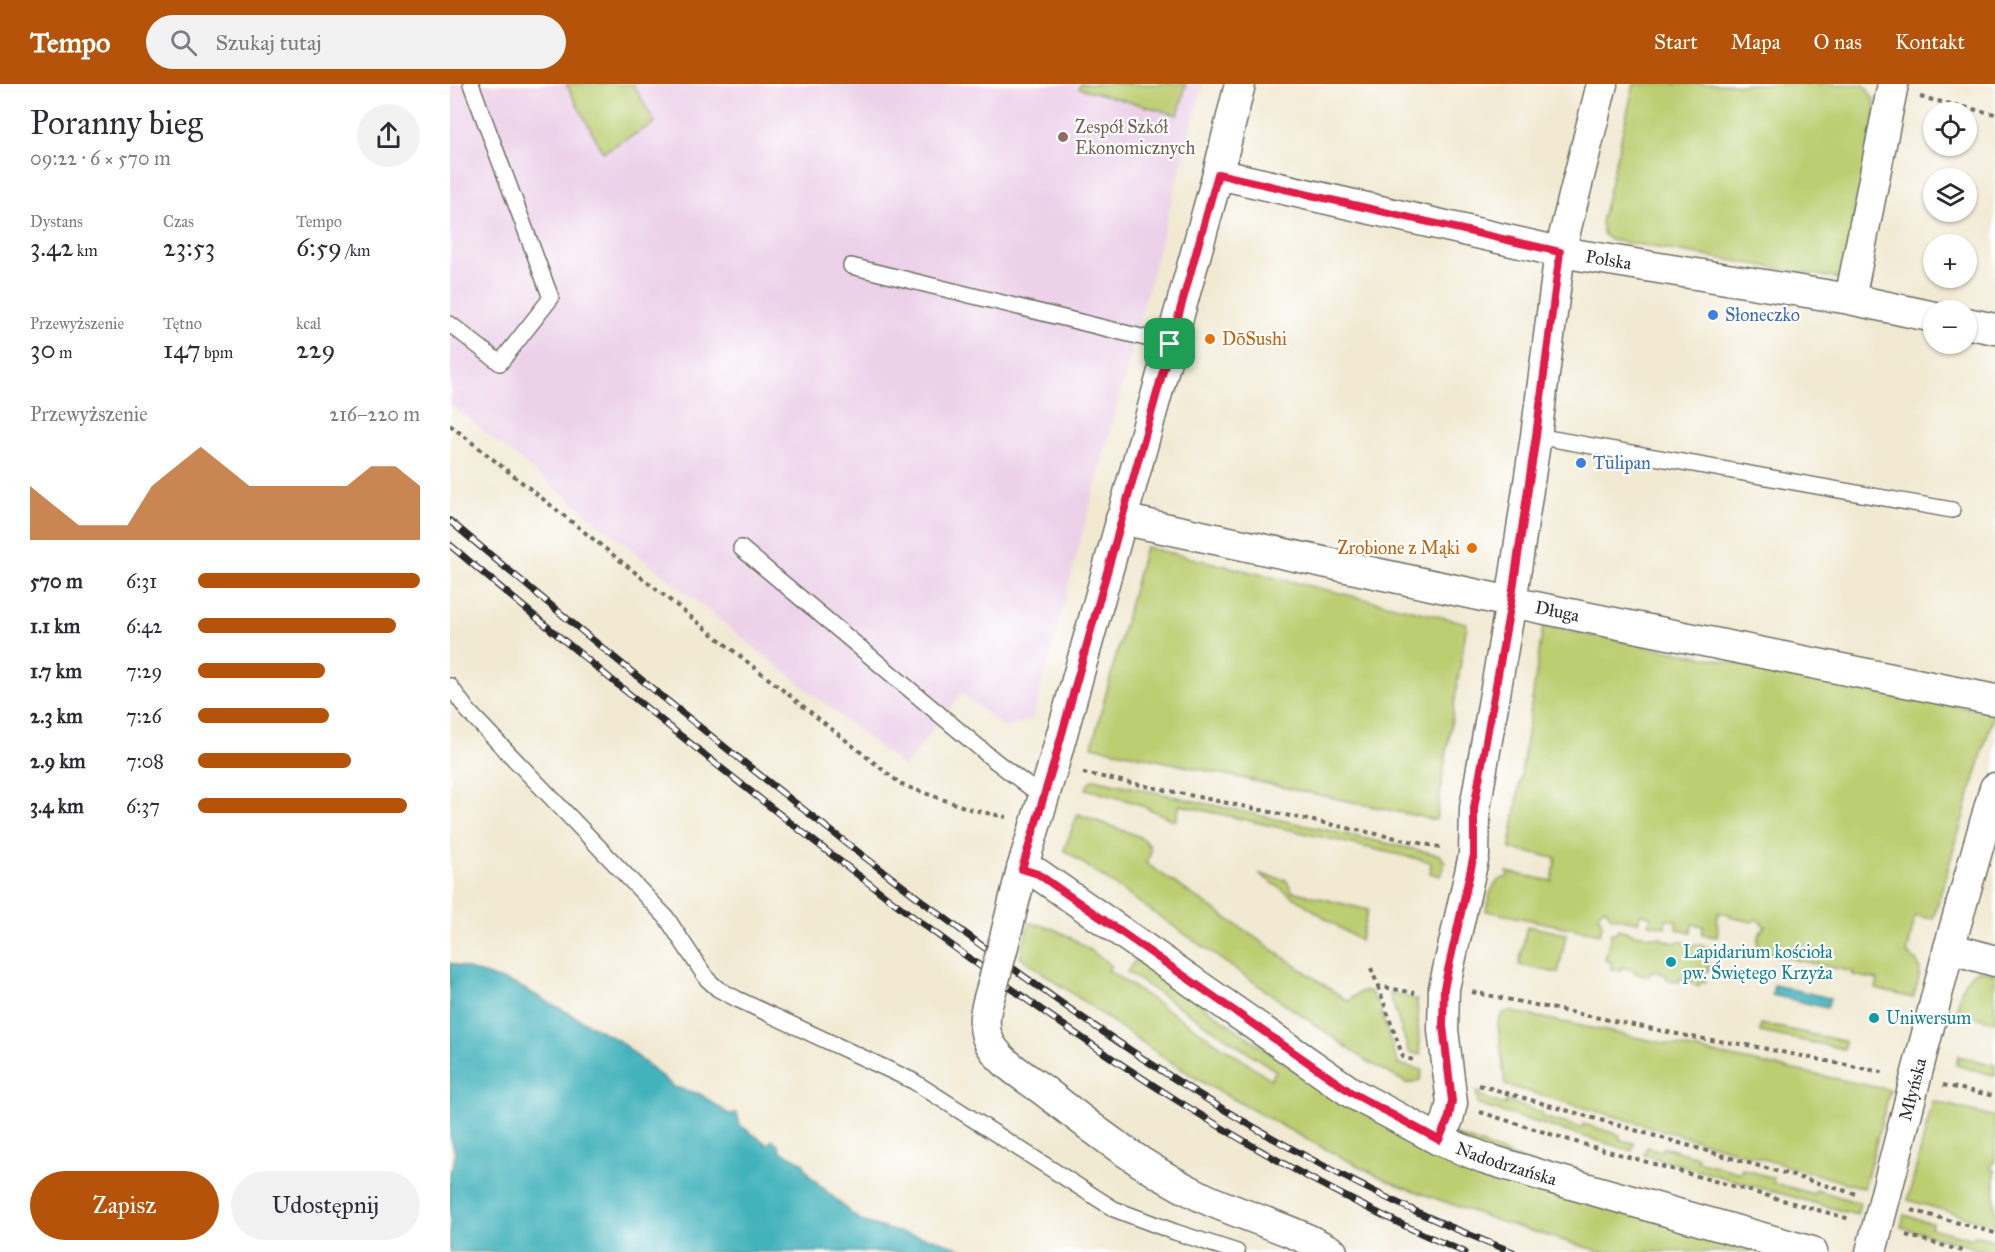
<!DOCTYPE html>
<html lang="pl">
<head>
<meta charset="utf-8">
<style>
  :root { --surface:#fff; --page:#f2f2f3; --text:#2b2b33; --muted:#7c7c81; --accent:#b45309 }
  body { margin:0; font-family:"IM FELL Great Primer",serif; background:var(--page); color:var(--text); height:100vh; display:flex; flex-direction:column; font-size:22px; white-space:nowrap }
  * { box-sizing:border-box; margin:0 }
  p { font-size:20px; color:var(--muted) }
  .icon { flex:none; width:33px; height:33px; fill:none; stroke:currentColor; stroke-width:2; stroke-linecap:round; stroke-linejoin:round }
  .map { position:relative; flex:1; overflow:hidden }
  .sheet { display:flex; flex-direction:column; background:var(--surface); width:450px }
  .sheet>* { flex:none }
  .buttons { position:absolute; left:1473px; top:18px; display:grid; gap:12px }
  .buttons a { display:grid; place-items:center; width:54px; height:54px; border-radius:50%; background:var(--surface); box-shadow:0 2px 4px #0004; font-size:30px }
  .pin { position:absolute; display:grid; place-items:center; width:51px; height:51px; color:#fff; margin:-26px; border-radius:12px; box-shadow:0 3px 9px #0006 }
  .round { display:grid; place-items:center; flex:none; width:63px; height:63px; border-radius:32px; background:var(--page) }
  .head { display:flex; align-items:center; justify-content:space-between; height:102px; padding:0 30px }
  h1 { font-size:33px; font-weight:600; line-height:45px }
  .figures { display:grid; grid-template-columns:repeat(3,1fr); gap:9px; height:102px; padding:6px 30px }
  .figures div { display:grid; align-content:center }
  .figures b { font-size:26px; font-weight:600 }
  .figures small { font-size:16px; font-weight:400 }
  .figures p { font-size:16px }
  .chart { height:168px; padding:12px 30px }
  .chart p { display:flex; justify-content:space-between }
  .chart svg { width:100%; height:108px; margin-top:6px; fill:var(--accent); opacity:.7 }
  .action { display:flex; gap:12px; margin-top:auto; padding:12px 30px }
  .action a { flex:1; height:69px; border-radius:36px; background:var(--accent); color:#fff; font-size:24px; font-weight:600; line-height:69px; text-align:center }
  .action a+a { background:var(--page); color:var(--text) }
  ul { padding:0 30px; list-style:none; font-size:20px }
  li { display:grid; grid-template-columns:96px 72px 1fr; align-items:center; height:45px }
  li i { height:15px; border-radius:8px; background:var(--accent) }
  header { display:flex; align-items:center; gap:36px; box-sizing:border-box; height:84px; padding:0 30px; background:var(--accent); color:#fff }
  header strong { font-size:28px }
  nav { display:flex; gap:33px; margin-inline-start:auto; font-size:21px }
  .search { width:420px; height:54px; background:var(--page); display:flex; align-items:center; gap:15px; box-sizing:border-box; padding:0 21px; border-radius:33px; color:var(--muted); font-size:22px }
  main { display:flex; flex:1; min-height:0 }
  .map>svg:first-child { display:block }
  .built { fill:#ecd1e9 }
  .green { fill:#bcce71; stroke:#747c4e; stroke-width:1.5 }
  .water { fill:#43b2bb; stroke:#376e73; stroke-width:1.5 }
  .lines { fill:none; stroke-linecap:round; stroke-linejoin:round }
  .service-casing { stroke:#706e65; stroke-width:18 }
  .minor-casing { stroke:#706e65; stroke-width:33 }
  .path { stroke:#706e65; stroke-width:4; stroke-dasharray:4.5 4.5; stroke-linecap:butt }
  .service { stroke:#fff; stroke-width:15 }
  .minor { stroke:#fff; stroke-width:30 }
  .rail-casing { stroke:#2b2b2b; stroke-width:7 }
  .rail { stroke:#fff; stroke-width:4.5; stroke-dasharray:14; stroke-linecap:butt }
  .minor-bridge-casing { stroke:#706e65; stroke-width:33; stroke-linecap:butt }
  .minor-bridge { stroke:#fff; stroke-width:30 }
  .route-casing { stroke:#fff; stroke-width:12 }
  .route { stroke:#e11d48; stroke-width:8 }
  .education-dot { fill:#8d6e63; stroke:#fff; stroke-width:2 }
  .shop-dot { fill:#3f7fe0; stroke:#fff; stroke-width:2 }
  .food-dot { fill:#e8710a; stroke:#fff; stroke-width:2 }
  .culture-dot { fill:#0f9aa8; stroke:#fff; stroke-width:2 }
  .labels { text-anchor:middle; stroke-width:4.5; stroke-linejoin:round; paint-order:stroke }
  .education-label { font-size:18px; fill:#785e54; stroke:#fff; text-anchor:start }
  .street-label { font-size:18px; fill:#2b2b2b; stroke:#fff }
  .shop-label { font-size:18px; fill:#366cbe; stroke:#fff; text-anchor:start }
  .food-label { font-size:18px; fill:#c56008; stroke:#fff; text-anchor:start }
  .culture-label { font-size:18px; fill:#0d838f; stroke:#fff; text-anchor:start }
</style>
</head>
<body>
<header>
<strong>Tempo</strong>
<div class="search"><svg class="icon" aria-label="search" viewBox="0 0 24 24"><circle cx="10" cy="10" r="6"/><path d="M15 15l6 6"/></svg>Szukaj tutaj</div>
<nav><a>Start</a><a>Mapa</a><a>O nas</a><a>Kontakt</a></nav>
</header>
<main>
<section class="sheet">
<div class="head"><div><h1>Poranny bieg</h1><p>09:22 · 6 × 570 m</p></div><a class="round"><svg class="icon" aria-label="share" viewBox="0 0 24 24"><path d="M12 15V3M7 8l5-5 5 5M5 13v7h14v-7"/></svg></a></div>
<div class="figures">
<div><p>Dystans</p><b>3.42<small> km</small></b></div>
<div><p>Czas</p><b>23:53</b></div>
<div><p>Tempo</p><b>6:59<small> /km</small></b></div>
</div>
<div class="figures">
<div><p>Przewyższenie</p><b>30<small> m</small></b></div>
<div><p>Tętno</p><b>147<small> bpm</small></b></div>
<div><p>kcal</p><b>229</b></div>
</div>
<div class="chart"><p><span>Przewyższenie</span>216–220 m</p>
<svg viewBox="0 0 160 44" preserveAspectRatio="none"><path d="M0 44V22L10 30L20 38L30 38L40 38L50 22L60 14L70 6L80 14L90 22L100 22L110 22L120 22L130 22L140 14L150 14L160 22V44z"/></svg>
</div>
<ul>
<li><b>570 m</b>6:31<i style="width:100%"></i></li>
<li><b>1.1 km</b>6:42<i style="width:89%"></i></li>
<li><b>1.7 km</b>7:29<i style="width:57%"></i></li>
<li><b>2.3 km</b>7:26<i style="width:59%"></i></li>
<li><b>2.9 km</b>7:08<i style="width:69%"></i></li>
<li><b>3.4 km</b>6:37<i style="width:94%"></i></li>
</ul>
<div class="action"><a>Zapisz</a><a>Udostępnij</a></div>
</section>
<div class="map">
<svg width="1545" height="1168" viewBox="0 0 1545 1168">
  <rect width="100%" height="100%" fill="#fff"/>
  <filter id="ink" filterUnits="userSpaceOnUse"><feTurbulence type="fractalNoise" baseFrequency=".0167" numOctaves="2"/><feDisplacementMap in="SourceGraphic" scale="12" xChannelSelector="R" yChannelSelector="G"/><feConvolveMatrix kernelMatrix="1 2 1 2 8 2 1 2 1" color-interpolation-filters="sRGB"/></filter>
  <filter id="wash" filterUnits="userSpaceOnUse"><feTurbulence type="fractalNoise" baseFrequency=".008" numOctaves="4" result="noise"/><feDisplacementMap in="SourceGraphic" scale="24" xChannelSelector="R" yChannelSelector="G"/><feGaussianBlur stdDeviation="1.35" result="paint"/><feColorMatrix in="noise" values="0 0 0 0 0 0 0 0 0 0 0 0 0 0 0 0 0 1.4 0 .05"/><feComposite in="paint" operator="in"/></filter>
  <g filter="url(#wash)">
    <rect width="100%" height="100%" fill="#f1e9d2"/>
    <!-- built -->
    <path class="built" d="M0,0H753L583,634L555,644L511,609L454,683L0,320Z"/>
    <!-- green -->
    <g class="green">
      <path d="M116,0H183L205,39L153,68Z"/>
      <path d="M630,0H736L728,31L629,4Z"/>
      <path d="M1184,0H1414L1424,16L1426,28L1391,195L1161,156L1154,151L1151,139Z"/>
      <path d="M695,463L1017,539L986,736L642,662Z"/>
      <path d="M1093,542L1544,629L1483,835L1465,832L1457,870C1478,880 1468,896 1463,914L1426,905L1428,896L1403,891V888L1307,867L1308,851L1315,842L1306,835L1302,838L1280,833L1279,830L1268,829C1266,838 1269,842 1267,853L1252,851L1253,842L1242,840L1241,848L1226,845V837L1216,835L1215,843L1199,840L1201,833L1191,829L1188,838L1161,833L1156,824L1148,829L1152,840L1150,850L1036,827C1040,813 1040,796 1058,793L1057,788L1102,797L1106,774L1060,765Z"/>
      <path d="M644,695L990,771L995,778L990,792L980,789L981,778L730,721L725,737L686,719L636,705L639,698Z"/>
      <path d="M628,730L688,752C702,760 704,766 696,779L898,917L910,908L920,907L928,920L948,980L972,986L970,996L958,1000L917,977L614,766Z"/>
      <path d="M809,790L836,796L842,807L918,826L910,857Z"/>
      <path d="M579,839C611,842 635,863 661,881L658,886L821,995L826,987L677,888L686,875L856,994L1315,1168H1152L1054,1139L959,1105L938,1097L856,1055L752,998L716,975L570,873Z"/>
      <path d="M1077,842L1116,850L1108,889L1069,881Z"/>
      <path d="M1168,845L1185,850L1212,854V856L1227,859L1228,857L1259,863V866L1263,867L1262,870H1259L1257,878L1259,880L1258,887H1253L1252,895L1256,897L1255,899L1250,898L1249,902L1241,900V897L1230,894L1229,898L1216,895L1217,891L1201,887L1199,892L1185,889V886L1171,883V887L1161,885V878L1155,876L1161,849H1166Z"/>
      <path d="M1532,886L1545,890V938L1506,928C1511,911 1511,889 1532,886Z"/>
      <path d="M939,908L967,916L969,961L971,971L959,968Z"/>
      <path d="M1059,927L1440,1006L1414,1104L1055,1001L1048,939L1052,930Z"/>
      <path d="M1311,940L1395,957L1394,965L1310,948Z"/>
      <path d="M1508,972L1545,981V992L1506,981Z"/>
      <path d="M1026,1007L1031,1009L1030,1013L1055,1021L1056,1017L1093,1029L1092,1033L1132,1044L1133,1040L1170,1051V1056L1184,1059L1182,1067L1028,1021Z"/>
      <path d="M1483,1017L1545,1033V1077L1540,1083L1545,1087V1141L1458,1116Z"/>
      <path d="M1197,1063L1212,1067L1213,1063L1248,1073L1247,1077L1291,1089L1292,1085L1323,1094V1099L1364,1110L1366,1106L1410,1119L1407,1131L1194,1071Z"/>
      <path d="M1454,1131L1482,1139L1481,1144L1523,1155L1525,1151L1545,1157V1168H1539L1451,1143Z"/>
    </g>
    <!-- water -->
    <g class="water">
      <path d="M0,879L67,901L168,956L224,1003L250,1010L279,1030L287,1029L290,1041L317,1060L323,1056L329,1062L330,1067L352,1078L360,1092L402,1130L414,1138L444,1147L484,1155L521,1168H0V1087C8,1075 5,1065 0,1053Z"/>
      <path d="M1324,901L1380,914L1377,924L1322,911Z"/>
    </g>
  </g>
  <g filter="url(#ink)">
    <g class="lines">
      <defs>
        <g id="service">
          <path d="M401,182L720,260"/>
          <path d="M0,240L50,279L101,214L21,0"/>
          <path d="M1086,352L1502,426"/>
          <path d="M291,464L544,676L594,714"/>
          <path d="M0,602L18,627L216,833L257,895L268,905L287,915L463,997L664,1125L725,1148L787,1168"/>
        </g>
        <g id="minor">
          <path id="s1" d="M768,90L1110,168L1400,215L1484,233"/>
          <path d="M1400,215L1443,0"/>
          <path d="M1516,239L1545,245"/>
          <path id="s2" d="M671,435L1061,518L1545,616"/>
          <path id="s3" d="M572,785L588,790L902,1009L989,1056L1034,1074L1100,1094L1362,1168"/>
          <path d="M1499,864L1545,877"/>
          <path d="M552,866L572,785L603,682L768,90L790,0"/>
          <path d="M543,900C538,918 531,935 537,953C546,977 574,992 593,1006C644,1046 694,1085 752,1113C794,1133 841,1144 882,1168"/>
          <path d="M989,1056L998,1035L1002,1019L993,946L994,904L1024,771L1025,724L1061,518L1086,352L1110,168L1152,0"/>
          <path id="s4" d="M1421,1168L1499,864L1545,704"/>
        </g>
      </defs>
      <!-- service casing -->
      <use href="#service" class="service-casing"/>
      <!-- minor casing -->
      <use href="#minor" class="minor-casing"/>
      <!-- path -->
      <g class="path">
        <path d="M1470,13L1545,30"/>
        <path d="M0,341L452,701L523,726L556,733"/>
        <path d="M633,689L994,764"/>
        <path d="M921,884L928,902L965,909"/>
        <path d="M928,902L953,973L967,977"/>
        <path d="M1022,908L1247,954L1297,961L1436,989"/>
        <path d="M1029,1001L1406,1110"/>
        <path d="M1493,1001L1545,1012"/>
        <path d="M1030,1028L1129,1059L1400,1135"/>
        <path d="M1462,1126L1545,1149"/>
        <path d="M1456,1151L1516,1168"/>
      </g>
      <!-- service -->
      <use href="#service" class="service"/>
      <!-- minor -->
      <use href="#minor" class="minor"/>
      <defs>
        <g id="rail">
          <path d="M0,437C146,560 294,681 446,797C636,943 837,1083 1063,1168"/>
          <path d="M0,461C151,589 304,713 462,832C635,961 814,1084 1014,1168"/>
        </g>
      </defs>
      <!-- rail casing -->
      <use href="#rail" class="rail-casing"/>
      <!-- rail -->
      <use href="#rail" class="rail"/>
      <defs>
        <path id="minor-bridge" d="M543,900L552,866"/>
      </defs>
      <!-- minor-bridge casing -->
      <use href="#minor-bridge" class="minor-bridge-casing"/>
      <!-- minor-bridge -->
      <use href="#minor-bridge" class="minor-bridge"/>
    </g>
  </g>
  <g class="lines" filter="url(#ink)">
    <defs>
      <path id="route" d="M768,90L1110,168L1086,352L1061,518L1024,724V771L994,904L993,942L1002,1017L999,1033L989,1056L902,1009L588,790L572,785L603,682Z"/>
    </defs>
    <!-- route casing -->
    <use href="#route" class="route-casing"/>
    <!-- route -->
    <use href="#route" class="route"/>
  </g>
  <!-- markers -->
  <circle class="education-dot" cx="613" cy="53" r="6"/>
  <g class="shop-dot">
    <circle cx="1263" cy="231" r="6"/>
    <circle cx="1131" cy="379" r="6"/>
  </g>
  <g class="food-dot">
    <circle cx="760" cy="255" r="6"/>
    <circle cx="1022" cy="464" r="6"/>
  </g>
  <g class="culture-dot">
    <circle cx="1221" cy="878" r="6"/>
    <circle cx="1424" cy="934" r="6"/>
  </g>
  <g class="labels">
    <!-- education labels -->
    <g class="education-label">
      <text x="625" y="49">Zespół Szkół<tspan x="625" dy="21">Ekonomicznych</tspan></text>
    </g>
    <!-- street labels -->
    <g class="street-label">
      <text dy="6" stroke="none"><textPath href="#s1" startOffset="400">Polska</textPath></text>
      <text dy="6" stroke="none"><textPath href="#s2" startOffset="446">Długa</textPath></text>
      <text dy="6" stroke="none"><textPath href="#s4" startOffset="168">Młyńska</textPath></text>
      <text dy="6" stroke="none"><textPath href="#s3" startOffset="570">Nadodrzańska</textPath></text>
    </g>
    <!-- shop labels -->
    <g class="shop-label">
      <text x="1275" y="237">Słoneczko</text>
      <text x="1143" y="385">Tulipan</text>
    </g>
    <!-- food labels -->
    <g class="food-label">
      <text x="772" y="261">DōSushi</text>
      <text x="1010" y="470" text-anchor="end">Zrobione z Mąki</text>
    </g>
    <!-- culture labels -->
    <g class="culture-label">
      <text x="1233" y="874">Lapidarium kościoła<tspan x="1233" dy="21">pw. Świętego Krzyża</tspan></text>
      <text x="1436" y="940">Uniwersum</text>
    </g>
  </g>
</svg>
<div class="buttons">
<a><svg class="icon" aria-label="locate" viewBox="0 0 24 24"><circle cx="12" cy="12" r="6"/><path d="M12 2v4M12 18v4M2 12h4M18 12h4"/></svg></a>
<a><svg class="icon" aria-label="layers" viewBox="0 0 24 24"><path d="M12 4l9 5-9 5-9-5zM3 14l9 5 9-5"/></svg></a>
<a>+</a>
<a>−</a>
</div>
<div class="pin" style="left:720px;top:260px;background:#1e9e55"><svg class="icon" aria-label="arrive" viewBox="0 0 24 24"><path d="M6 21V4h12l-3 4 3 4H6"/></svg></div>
</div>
</main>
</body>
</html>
